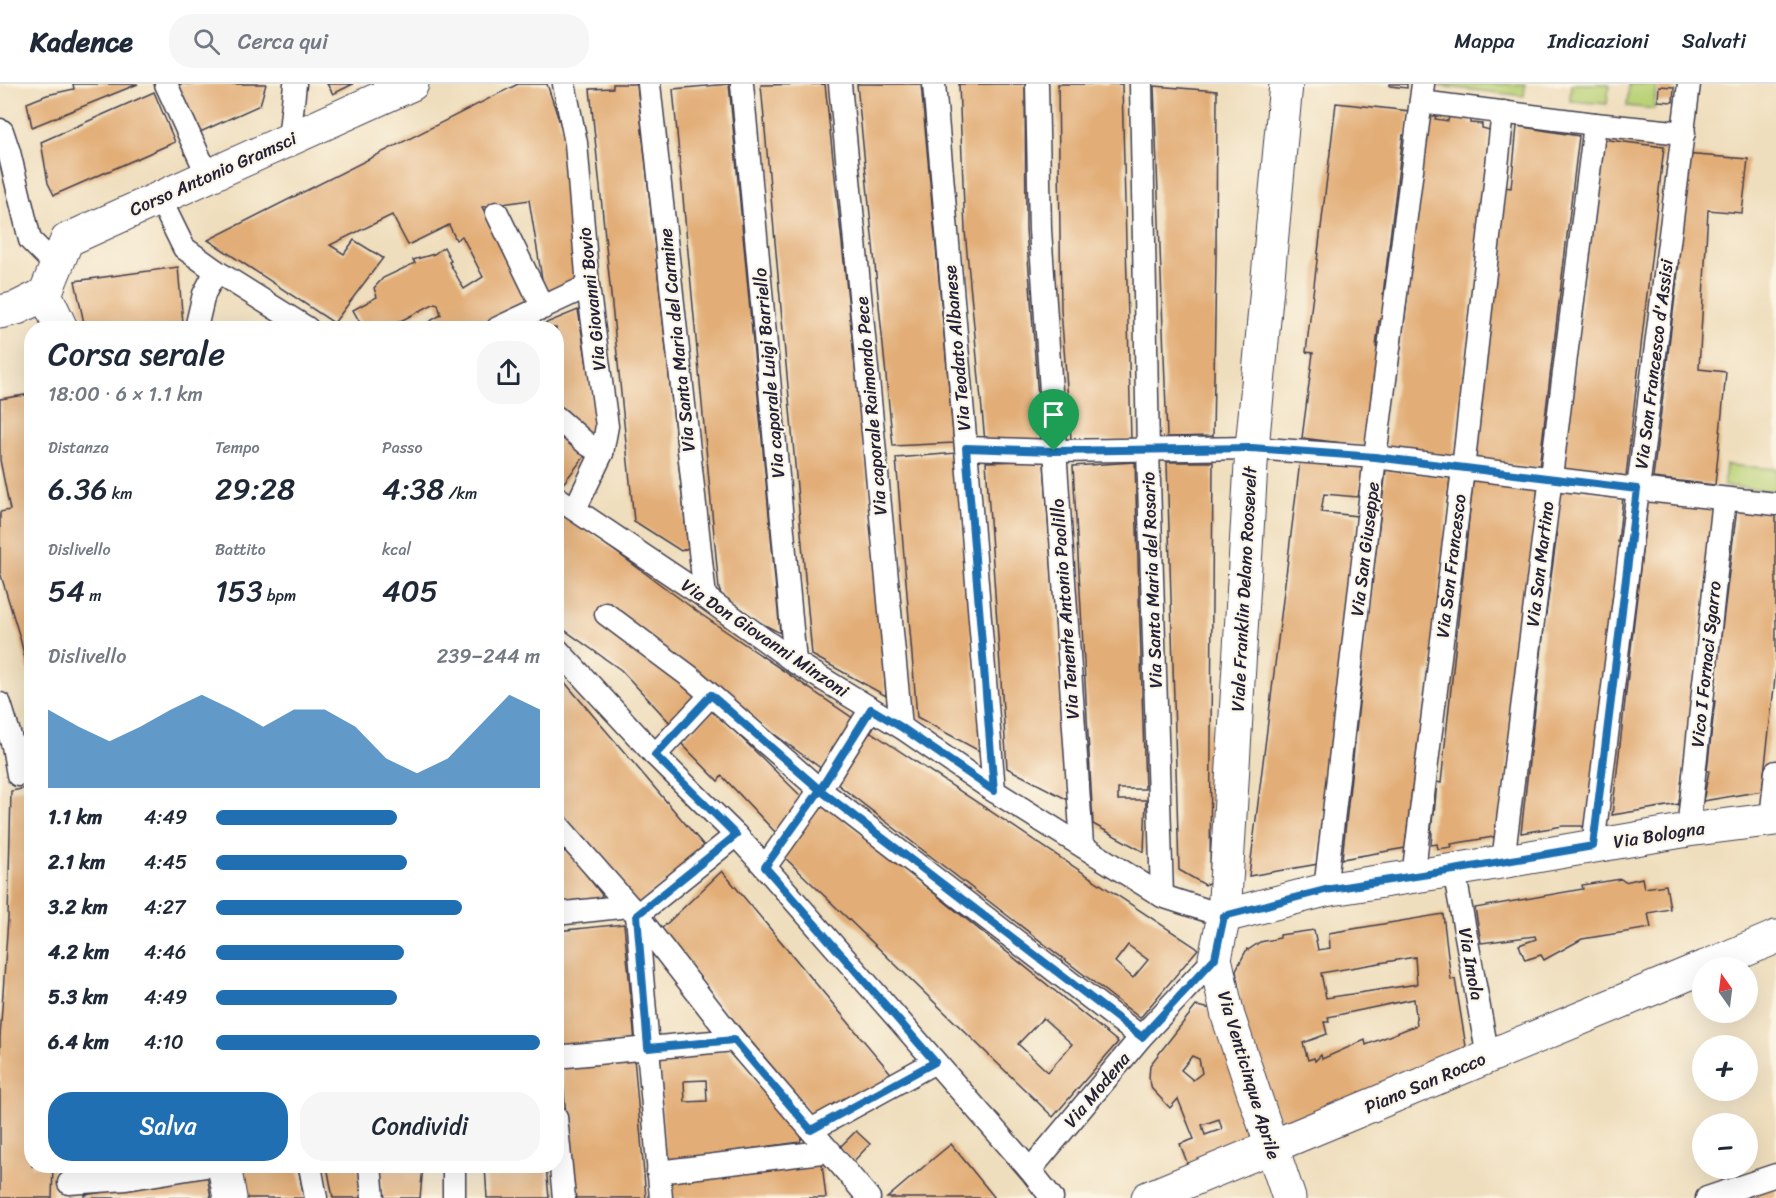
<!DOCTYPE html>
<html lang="it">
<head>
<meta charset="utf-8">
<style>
  :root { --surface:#fff; --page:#f6f6f7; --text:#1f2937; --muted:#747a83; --line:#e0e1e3; --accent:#1f6fb2 }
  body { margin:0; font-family:Sriracha,sans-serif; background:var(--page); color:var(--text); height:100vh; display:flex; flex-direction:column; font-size:22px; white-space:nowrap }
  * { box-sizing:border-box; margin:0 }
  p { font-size:20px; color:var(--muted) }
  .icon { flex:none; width:33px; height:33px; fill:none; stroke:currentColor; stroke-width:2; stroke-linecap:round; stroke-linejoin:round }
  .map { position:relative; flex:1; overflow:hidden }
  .sheet { position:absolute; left:24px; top:237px; width:540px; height:852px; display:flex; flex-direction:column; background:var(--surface); border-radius:24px; box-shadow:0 6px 24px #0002 }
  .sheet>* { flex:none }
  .needle { width:39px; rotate:346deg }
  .buttons { position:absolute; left:1692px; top:873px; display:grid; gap:12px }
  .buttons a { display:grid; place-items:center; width:66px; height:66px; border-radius:50%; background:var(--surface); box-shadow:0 6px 24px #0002; font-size:30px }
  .pin { position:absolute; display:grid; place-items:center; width:51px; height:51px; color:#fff; margin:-62px -26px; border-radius:50% 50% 50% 0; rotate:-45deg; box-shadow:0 0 6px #0007 }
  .pin .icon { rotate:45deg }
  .round { display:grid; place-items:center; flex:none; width:63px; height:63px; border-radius:24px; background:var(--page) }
  .headline { display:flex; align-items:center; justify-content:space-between; height:102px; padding:0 24px }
  h1 { font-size:33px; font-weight:600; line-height:45px }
  .stats { display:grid; grid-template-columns:repeat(3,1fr); gap:9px; height:102px; padding:6px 24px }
  .stats div { display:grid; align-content:center }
  .stats b { font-size:30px; font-weight:600 }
  .stats small { font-size:16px; font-weight:400 }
  .stats p { font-size:16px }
  .chart { height:168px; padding:12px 24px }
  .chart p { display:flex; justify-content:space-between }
  .chart svg { width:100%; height:108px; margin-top:6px; fill:var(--accent); opacity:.7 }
  .primary-button { display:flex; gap:12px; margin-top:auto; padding:12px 24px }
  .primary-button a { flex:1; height:69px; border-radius:24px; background:var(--accent); color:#fff; font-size:24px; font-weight:600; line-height:69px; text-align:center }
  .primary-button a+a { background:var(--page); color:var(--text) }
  ul { padding:0 24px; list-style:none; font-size:20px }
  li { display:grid; grid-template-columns:96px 72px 1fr; align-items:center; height:45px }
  li i { height:15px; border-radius:8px; background:var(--accent) }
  header { display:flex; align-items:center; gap:36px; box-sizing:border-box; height:84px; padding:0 30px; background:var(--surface); border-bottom:2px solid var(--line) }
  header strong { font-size:28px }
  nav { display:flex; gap:33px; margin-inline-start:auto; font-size:21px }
  .search { width:420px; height:54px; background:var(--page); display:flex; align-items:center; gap:15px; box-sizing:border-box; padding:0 21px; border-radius:24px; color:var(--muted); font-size:22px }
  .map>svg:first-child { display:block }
  .green { fill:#b9d176; stroke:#6e7a58; stroke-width:1.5 }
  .building { fill:#e2ad77; fill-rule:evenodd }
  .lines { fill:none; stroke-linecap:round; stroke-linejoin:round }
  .street-casing { stroke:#413e4e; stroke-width:25 }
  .secondary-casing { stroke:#413e4e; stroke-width:35 }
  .street { stroke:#fff; stroke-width:22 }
  .secondary { stroke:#fff; stroke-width:33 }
  .route-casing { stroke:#fff; stroke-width:12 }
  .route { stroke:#1f6fb2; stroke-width:8 }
  .labels { text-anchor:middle; stroke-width:4.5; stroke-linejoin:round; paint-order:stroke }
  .street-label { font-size:18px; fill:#22223b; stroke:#fcf5e5 }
</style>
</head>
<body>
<header>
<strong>Kadence</strong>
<div class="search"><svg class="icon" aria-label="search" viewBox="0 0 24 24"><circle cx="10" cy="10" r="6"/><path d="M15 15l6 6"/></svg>Cerca qui</div>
<nav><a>Mappa</a><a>Indicazioni</a><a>Salvati</a></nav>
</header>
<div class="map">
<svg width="1776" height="1114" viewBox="0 0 1776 1114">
  <rect width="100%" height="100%" fill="#fcf5e5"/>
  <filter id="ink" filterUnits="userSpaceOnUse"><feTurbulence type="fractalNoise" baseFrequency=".0167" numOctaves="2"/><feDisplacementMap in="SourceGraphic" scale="12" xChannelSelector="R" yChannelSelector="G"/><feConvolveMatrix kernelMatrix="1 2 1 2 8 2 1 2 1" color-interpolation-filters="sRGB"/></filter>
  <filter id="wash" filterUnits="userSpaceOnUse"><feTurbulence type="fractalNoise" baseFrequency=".008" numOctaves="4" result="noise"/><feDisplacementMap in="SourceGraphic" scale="24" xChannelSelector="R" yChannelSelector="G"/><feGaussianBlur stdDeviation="1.35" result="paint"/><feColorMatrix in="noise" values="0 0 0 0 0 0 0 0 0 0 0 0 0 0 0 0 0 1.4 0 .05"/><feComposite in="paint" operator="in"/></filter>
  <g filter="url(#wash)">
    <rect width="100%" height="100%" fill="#efdebd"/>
    <!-- green -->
    <g class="green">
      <path d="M1439,0H1525L1524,12L1439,2Z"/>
      <path d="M1571,0H1609L1607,20L1570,17Z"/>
      <path d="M1629,0H1656L1654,25L1627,22Z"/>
      <path d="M1726,381L1776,385V407L1724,402Z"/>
    </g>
    <g id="blocks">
      <!-- building -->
      <g class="building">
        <path d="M73,0H138L32,43L27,19L47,11L74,5Z"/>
        <path d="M176,0H266L260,21L198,49Z"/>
        <path d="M327,0H353L333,10Z"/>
        <path d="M518,0H547L567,60L578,197L545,213L529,116L482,123L532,220L486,244H418L441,231L438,220L435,219L387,244H363L353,226L377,213L374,204L383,194L415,179L413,176L434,170L444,163L451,177L449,178L464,205L483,193L462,152L456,156L449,141L408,161L392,131L330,161L344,170L354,156L383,174L334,239L208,156Z"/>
        <path d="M613,0H637L688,464L681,467L634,437L590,5L613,4Z"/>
        <path d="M729,0L780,549L725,520L719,505L673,5Z"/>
        <path d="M825,0L881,525L886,612L812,571L761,1Z"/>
        <path d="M857,0H921L954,359L893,362Z"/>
        <path d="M959,0H1025L1026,145L1041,357L985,358L965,147Z"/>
        <path d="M1058,0H1122L1131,356L1071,355L1061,226Z"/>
        <path d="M1390,0H1407V4L1390,2Z"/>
        <path d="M1154,2L1217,7L1216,175L1213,352L1167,353Z"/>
        <path d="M1659,2L1674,3L1673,18L1658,17Z"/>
        <path d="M154,8L175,58L54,111L48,99L41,58Z"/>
        <path d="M1336,19L1410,27L1407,52L1403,51L1383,210L1388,211L1384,238L1379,237L1376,263L1381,265L1366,362L1302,354L1313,269L1306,268Z"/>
        <path d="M1426,31L1436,32L1435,35L1448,37L1449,33L1470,35V39L1482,40V44L1490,46L1453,372L1387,365L1406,224Z"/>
        <path d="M1517,42L1579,52L1539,384L1475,375L1504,103L1511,104Z"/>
        <path d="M1601,55L1664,63L1626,392L1562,385Z"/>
        <path d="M1683,70L1748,75L1742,129L1708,126L1699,285L1726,288L1715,401L1653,394L1679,179H1673Z"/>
        <path d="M178,183L183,239L163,244H85L75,197Z"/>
        <path d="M578,226L599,354L594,358L556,324V244H534Z"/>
        <path d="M32,310V599H31L20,554L0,488V428L10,426L0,376V315Z"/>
        <path d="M556,343L588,368L562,401L556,397Z"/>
        <path d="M957,369L981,668L917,633L896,374Z"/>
        <path d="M1044,377L1068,716L1007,684L986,378Z"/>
        <path d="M1300,377L1364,383L1358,413L1324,410L1321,428L1357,432L1318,780L1249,792Z"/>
        <path d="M1135,378L1145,705H1118V716H1146L1144,768L1093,740L1073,382Z"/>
        <path d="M1167,378H1213L1210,798L1205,801L1179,786Z"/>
        <path d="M1386,386L1450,393L1431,588L1427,587L1405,764L1342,775L1363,583L1358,582L1364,562Z"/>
        <path d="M1473,396L1538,404L1499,752L1451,760L1452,763L1438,765L1437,760L1431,761L1432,749L1431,748L1433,729L1434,730L1437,698L1441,699Z"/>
        <path d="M1558,403L1623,413L1618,458H1620L1616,511L1613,510L1593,702L1585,746L1582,742H1563L1521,749L1544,544H1541L1543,530H1546L1557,449L1552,448Z"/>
        <path d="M1648,415L1714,423L1679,720L1612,731Z"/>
        <path d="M1737,424L1776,429V586L1762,707L1703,717L1709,687H1707L1715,617H1713Z"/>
        <path d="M563,429L702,531L857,637L822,685L707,601L701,611L674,643L621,586L556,540V438Z"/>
        <path d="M556,588L706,764L636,822L556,728Z"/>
        <path d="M713,626L803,714L777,750L722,692L718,697L680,658Z"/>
        <path d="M868,646L1198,865L1140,934L836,699ZM1128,861L1148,876L1133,894L1115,878Z"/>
        <path d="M32,703V1082H53L52,1114H0V954L8,834L11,707Z"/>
        <path d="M818,715L1118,958L1053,1033L780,769ZM1043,934L1072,960L1048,988L1018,960Z"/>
        <path d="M567,766L602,811L595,820L556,824V772Z"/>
        <path d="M722,787L894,993L814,1033L659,847Z"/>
        <path d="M1642,794L1644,804L1666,801L1670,825L1648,829L1651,844L1582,855L1544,876L1541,871L1525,876L1519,861L1536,855L1535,852L1481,859L1475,824L1583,805L1582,801L1621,795L1625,798Z"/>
        <path d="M1443,830L1451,896L1455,895L1468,975L1282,1045L1243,937L1236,886L1247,865L1248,866L1260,858L1280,854V851L1314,846L1318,866L1330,864L1329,849ZM1415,873L1417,900L1326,914L1321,889ZM1414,915L1417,941L1366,961L1365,956L1322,975L1321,971L1315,977L1314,974L1308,976L1303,959L1327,950L1324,938H1329L1328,933Z"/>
        <path d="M624,840L635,958L559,961L556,931V847Z"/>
        <path d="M1196,922L1212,925L1260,1062L1190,1086L1180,1060L1194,1055L1178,1015L1170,1024L1152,1005L1149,994L1150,981ZM1192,972L1199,975L1202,989L1193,996L1181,986ZM1219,1035L1222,1045L1205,1051L1202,1041Z"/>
        <path d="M727,966L802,1052L800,1058L665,1077L658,970ZM706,996L707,1017L685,1018L684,997Z"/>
        <path d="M634,973L646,1114H574L561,979Z"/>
        <path d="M856,1047L870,1060L853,1078L839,1064Z"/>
        <path d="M951,1060L995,1114H887L934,1074Z"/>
        <path d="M822,1079L826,1114H666L664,1097Z"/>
        <path d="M96,1082H145L96,1088Z"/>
        <path d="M233,1082H298L304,1114H239Z"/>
        <path d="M327,1082H358L364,1114H333Z"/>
        <path d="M381,1082H423L420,1114H383Z"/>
        <path d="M485,1082H546L549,1114H487Z"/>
        <path d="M207,1091L211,1114H85V1111Z"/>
        <path d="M1776,1102V1114H1742Z"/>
      </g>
    </g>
  </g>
  <g filter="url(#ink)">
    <use href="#blocks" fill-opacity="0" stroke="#413e4e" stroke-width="1.5"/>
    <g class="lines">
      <defs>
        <g id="street">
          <path d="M166,0L208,92"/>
          <path d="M564,0L576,59L588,202L607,342L602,369L575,425"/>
          <path d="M649,0L705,513"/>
          <path d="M742,0L795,578"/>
          <path d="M840,0L901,643"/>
          <path d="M934,0L966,364L994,707"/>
          <path d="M1037,0L1040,146L1082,761"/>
          <path d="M1141,0L1148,366L1162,812"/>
          <path d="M1421,18L1595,40L1684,49"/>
          <path d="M0,46L2,47L9,68L30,156L56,182"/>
          <path d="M289,56L295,0"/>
          <path d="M160,115L184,164L216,187L307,244"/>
          <path d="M497,129L543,224"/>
          <path d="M196,244L204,210L216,187"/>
          <path d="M498,244L588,202"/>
          <path d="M556,333L587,360L602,369"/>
          <path d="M966,364L1055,367L1252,364L1375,373L1637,405L1776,420"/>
          <path d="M556,413L705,513L795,578L901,643L994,707L1162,812L1224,832"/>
          <path d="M606,530L689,592L820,706L1141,953"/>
          <path d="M556,564L655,671L736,751L765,783L1030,1086L1052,1114"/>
          <path d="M0,620L13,662L18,691"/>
          <path d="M655,671L711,611"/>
          <path d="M1771,735L1776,688"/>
          <path d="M556,739L637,831L734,956L648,964L637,831"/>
          <path d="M1688,746L1724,415"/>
          <path d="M1593,762L1689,0"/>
          <path d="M1503,777L1595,40"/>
          <path d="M765,783L820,706L871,625"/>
          <path d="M1454,786L1488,973"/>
          <path d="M1413,793L1463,385L1503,28"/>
          <path d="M1325,806L1375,373L1423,0"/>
          <path d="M556,830L629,822"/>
          <path d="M637,831L736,751"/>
          <path d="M734,956L869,1114"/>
          <path d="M556,973L648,964L661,1114"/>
          <path d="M556,1033L564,1114"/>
          <path d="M811,1046L935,978"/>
          <path d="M310,1082L316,1114"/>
          <path d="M370,1082L373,1114"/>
          <path d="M454,1082V1114"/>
          <path d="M1030,1086L1141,953L1215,874"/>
          <path d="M658,1088L830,1067"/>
          <path d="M69,1099L126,1095L206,1082"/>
          <path d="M1707,1114L1776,1091"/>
        </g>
        <g id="secondary">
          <path d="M1286,0L1252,364L1224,832L1215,874L1228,932L1289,1114"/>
          <path d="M45,210L67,156L412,0"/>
          <path d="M45,210L61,244"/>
          <path d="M0,228L17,224L45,210"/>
          <path d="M1224,832L1325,806L1454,786L1688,746L1776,735"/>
          <path d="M1703,884L1776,853"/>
          <path d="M224,1082L230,1114"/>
          <path d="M1148,1114L1702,884"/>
        </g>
      </defs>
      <!-- street casing -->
      <use href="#street" class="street-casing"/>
      <!-- secondary casing -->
      <use href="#secondary" class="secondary-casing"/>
      <!-- street -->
      <use href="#street" class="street"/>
      <!-- secondary -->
      <use href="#secondary" class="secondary"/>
    </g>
  </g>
  <g class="lines" filter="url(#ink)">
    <defs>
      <path id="route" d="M1054,367L966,364L994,707L901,643L871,625L820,706L711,611L655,671L736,751L637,831L648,964L734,956L811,1046L935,978L765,783L820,706L1142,953L1215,874L1224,832L1325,806L1454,786L1593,762L1637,405L1375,373L1252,364L1054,367"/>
    </defs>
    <!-- route casing -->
    <use href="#route" class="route-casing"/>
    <!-- route -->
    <use href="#route" class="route"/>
  </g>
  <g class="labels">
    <!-- street labels -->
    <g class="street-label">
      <text transform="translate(213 90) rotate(-24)" y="6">Corso Antonio Gramsci</text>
      <text transform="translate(592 215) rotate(-96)" y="6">Via Giovanni Bovio</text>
      <text transform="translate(677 256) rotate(-96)" y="6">Via Santa Maria del Carmine</text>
      <text transform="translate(957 264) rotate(-95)" y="6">Via Teodato Albanese</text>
      <text transform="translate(1654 280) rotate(-83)" y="6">Via San Francesco d'Assisi</text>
      <text transform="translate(769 289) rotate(-95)" y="6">Via caporale Luigi Barriello</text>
      <text transform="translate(871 322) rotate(-95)" y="6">Via caporale Raimondo Pece</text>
      <text transform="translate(1365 465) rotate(-83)" y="6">Via San Giuseppe</text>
      <text transform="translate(1540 480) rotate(-83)" y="6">Via San Martino</text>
      <text transform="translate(1451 482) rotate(-83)" y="6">Via San Francesco</text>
      <text transform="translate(1152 496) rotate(-92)" y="6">Via Santa Maria del Rosario</text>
      <text transform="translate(1244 505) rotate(-87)" y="6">Viale Franklin Delano Roosevelt</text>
      <text transform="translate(1065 525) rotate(-94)" y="6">Via Tenente Antonio Paolillo</text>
      <text transform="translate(765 554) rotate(34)" y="6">Via Don Giovanni Minzoni</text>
      <text transform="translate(1706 580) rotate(-84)" y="6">Vico I Fornaci Sgarro</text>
      <text transform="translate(1659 751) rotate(-9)" y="6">Via Bologna</text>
      <text transform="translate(1471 880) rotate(80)" y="6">Via Imola</text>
      <text transform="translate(1249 991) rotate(73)" y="6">Via Venticinque Aprile</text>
      <text transform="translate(1425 999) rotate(-23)" y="6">Piano San Rocco</text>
      <text transform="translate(1097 1006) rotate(-50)" y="6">Via Modena</text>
    </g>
  </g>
</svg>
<div class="buttons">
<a><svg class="needle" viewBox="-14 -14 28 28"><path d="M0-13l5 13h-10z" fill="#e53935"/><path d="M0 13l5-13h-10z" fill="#747a83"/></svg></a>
<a>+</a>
<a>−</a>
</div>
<div class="pin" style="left:1054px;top:367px;background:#1e9e55"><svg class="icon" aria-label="arrive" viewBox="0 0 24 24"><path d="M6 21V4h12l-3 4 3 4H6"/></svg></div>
<section class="sheet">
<div class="headline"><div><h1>Corsa serale</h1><p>18:00 · 6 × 1.1 km</p></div><a class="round"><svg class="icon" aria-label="share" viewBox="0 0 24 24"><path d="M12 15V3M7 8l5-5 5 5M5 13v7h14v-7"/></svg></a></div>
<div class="stats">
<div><p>Distanza</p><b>6.36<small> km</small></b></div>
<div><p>Tempo</p><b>29:28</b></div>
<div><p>Passo</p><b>4:38<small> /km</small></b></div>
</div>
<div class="stats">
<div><p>Dislivello</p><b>54<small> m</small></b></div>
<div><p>Battito</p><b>153<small> bpm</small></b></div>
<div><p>kcal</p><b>405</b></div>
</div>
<div class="chart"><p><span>Dislivello</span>239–244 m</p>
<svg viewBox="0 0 160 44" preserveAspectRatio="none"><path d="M0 44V12L10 19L20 25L30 19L40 12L50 6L60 12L70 19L80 12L90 12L100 19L110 32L120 38L130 32L140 19L150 6L160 12V44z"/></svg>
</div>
<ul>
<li><b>1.1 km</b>4:49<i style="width:56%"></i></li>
<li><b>2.1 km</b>4:45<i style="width:59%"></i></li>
<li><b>3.2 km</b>4:27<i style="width:76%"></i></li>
<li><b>4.2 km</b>4:46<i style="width:58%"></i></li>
<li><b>5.3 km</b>4:49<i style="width:56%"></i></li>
<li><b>6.4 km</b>4:10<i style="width:100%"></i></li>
</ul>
<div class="primary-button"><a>Salva</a><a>Condividi</a></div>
</section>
</div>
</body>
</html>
